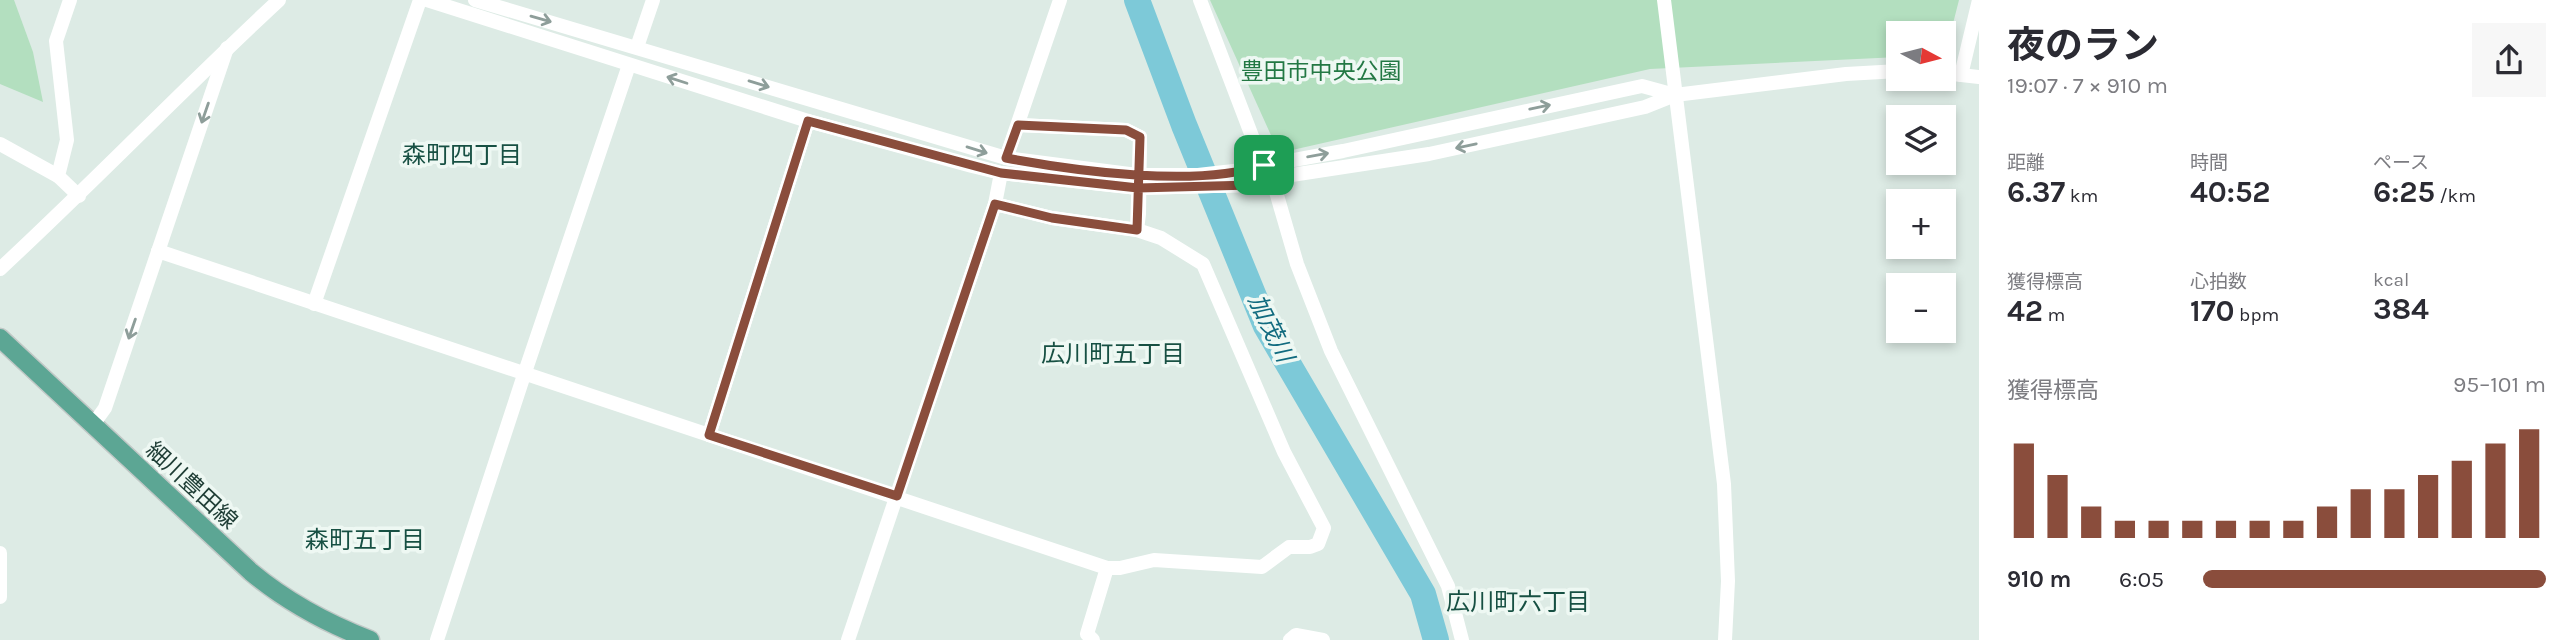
<!DOCTYPE html>
<html lang="ja">
<head>
<meta charset="utf-8">
<style>
  :root { --surface:#fff; --page:#f7f7f7; --text:#2b2b33; --muted:#7c7c81; --accent:#8a4d3c }
  body { margin:0; font-family:Karla,"Noto Sans JP",sans-serif; background:var(--page); color:var(--text); height:100vh; display:flex; flex-direction:column; font-size:26px; white-space:nowrap }
  * { box-sizing:border-box; margin:0 }
  p { font-size:23px; color:var(--muted) }
  .icon { flex:none; width:38px; height:38px; fill:none; stroke:currentColor; stroke-width:2; stroke-linecap:round; stroke-linejoin:round }
  .map { position:relative; flex:1; overflow:hidden }
  .details { display:flex; flex-direction:column; background:var(--surface); width:595px }
  .details>* { flex:none }
  .needle { width:46px; rotate:97deg }
  .buttons { position:absolute; left:1886px; top:21px; display:grid; gap:14px }
  .buttons a { display:grid; place-items:center; width:70px; height:70px; border-radius:0px; background:var(--surface); box-shadow:0 4px 10px #0003; font-size:35px }
  .pin { position:absolute; display:grid; place-items:center; width:60px; height:60px; color:#fff; margin:-30px; border-radius:14px; box-shadow:0 4px 10px #0006 }
  .round { display:grid; place-items:center; flex:none; width:74px; height:74px; border-radius:0px; background:var(--page) }
  .head { display:flex; align-items:center; justify-content:space-between; height:119px; padding:0 28px }
  h1 { font-size:38px; font-weight:700; line-height:52px }
  .figures { display:grid; grid-template-columns:repeat(3,1fr); gap:10px; height:119px; padding:7px 28px }
  .figures div { display:grid; align-content:center }
  .figures b { font-size:30px; font-weight:700 }
  .figures small { font-size:19px; font-weight:400 }
  .figures p { font-size:19px }
  .chart { height:196px; padding:14px 28px }
  .chart p { display:flex; justify-content:space-between }
  .chart svg { width:100%; height:126px; margin-top:7px; stroke:var(--accent); stroke-width:6 }
  ul { padding:0 28px; list-style:none; font-size:23px }
  li { display:grid; grid-template-columns:112px 84px 1fr; align-items:center; height:52px }
  li i { height:18px; border-radius:9px; background:var(--accent) }
  main { display:flex; flex:1; min-height:0 }
  .map>svg:first-child { display:block }
  .green { fill:#b3dfbf }
  .lines { fill:none; stroke-linecap:round; stroke-linejoin:round }
  .river { stroke:#7dc9d8; stroke-width:26 }
  .major-casing { stroke:#c0c8c6; stroke-width:21 }
  .minor { stroke:#fff; stroke-width:14 }
  .major { stroke:#5ca694; stroke-width:18 }
  .minor-bridge { stroke:#fff; stroke-width:14 }
  .oneway { stroke:#8e9e9a }
  .route-casing { stroke:#fff; stroke-width:14 }
  .route { stroke:#8a4d3c; stroke-width:9 }
  .labels { text-anchor:middle; stroke-width:7; stroke-linejoin:round; paint-order:stroke }
  .park-label { font-size:23px; fill:#237844; stroke:#eef8f3 }
  .street-label { font-size:23px; fill:#1d3c34; stroke:#eef8f3 }
  .neighbourhood-label { font-size:24px; fill:#175043; stroke:#eef8f3 }
  .water-label { font-size:24px; font-style:italic; fill:#116b7f; stroke:#eef8f3 }
</style>
</head>
<body>
<main>
<div class="map">
<svg width="1979" height="640" viewBox="0 0 1979 640">
  <rect width="100%" height="100%" fill="#ddebe5"/>
  <!-- green -->
  <g class="green">
    <path d="M0,0H14L33,52L43,102L0,84Z"/>
    <path d="M1210,0H1959L1945,55L1944,33H1899V57L1650,69L1279,153Z"/>
  </g>
  <g class="lines">
    <!-- river -->
    <path class="river" d="M1137,0L1184,125L1266,326L1423,594L1436,640"/>
    <defs>
      <path id="major" d="M0,338L251,572C287,602 326,623 370,640"/>
    </defs>
    <!-- major casing -->
    <use href="#major" class="major-casing"/>
    <!-- minor -->
    <g class="minor">
      <path d="M70,0L56,41L67,140L58,176L79,196"/>
      <path d="M427,0L808,121L972,166L1001,173L1138,188"/>
      <path d="M475,0L1006,158L1137,175"/>
      <path d="M1200,0L1263,165L1272,178L1297,264L1331,351L1448,586L1462,640"/>
      <path d="M1664,0L1724,484L1728,581L1725,640"/>
      <path d="M637,47L653,0"/>
      <path d="M1944,73L1979,77"/>
      <path d="M1961,75L1979,0"/>
      <path d="M0,144L58,176"/>
      <path d="M1006,158L1060,0"/>
      <path d="M1255,167L1343,151L1642,86L1675,95"/>
      <path d="M1251,185L1272,178L1429,154L1645,107L1675,95L1846,74L1899,71"/>
      <path d="M995,204L1052,218L1137,230L1139,214L1140,137L1126,130L1018,125"/>
      <path d="M158,251L1107,568L1087,634L1093,640"/>
      <path d="M0,269C95,181 184,88 279,0"/>
      <path d="M314,304L420,0"/>
      <path d="M92,426L105,408L227,48"/>
      <path d="M709,435L808,121"/>
      <path d="M0,553V597"/>
      <path d="M1107,568H1120L1154,560L1262,567L1289,547H1310L1318,544L1324,528L1284,452L1203,264L1161,238L1137,230"/>
      <path d="M437,640L524,375L629,65"/>
      <path d="M848,640L995,204L1001,173"/>
      <path d="M1290,640L1296,635L1323,640"/>
    </g>
    <!-- major -->
    <use href="#major" class="major"/>
    <!-- minor-bridge -->
    <g class="minor-bridge">
      <path d="M1137,175H1198L1251,169"/>
      <path d="M1138,188L1251,185"/>
    </g>
  </g>
  <!-- one-way arrows -->
  <defs><path id="oneway-shaft" d="M-6 0H5M1.5-3L5.5 0L1.5 3" fill="none" stroke-width="1.6" stroke-linecap="round" stroke-linejoin="round" transform="scale(1.75)"/></defs>
  <g class="oneway">
    <use href="#oneway-shaft" transform="translate(541 19) rotate(16)"/>
    <use href="#oneway-shaft" transform="translate(677 80) rotate(-162)"/>
    <use href="#oneway-shaft" transform="translate(759 84) rotate(17)"/>
    <use href="#oneway-shaft" transform="translate(1540 107) rotate(-12)"/>
    <use href="#oneway-shaft" transform="translate(205 113) rotate(109)"/>
    <use href="#oneway-shaft" transform="translate(1466 146) rotate(168)"/>
    <use href="#oneway-shaft" transform="translate(977 150) rotate(17)"/>
    <use href="#oneway-shaft" transform="translate(1318 155) rotate(-10)"/>
    <use href="#oneway-shaft" transform="translate(132 329) rotate(109)"/>
  </g>
  <g class="lines">
    <defs>
      <path id="route" d="M1264,165L1272,178L1251,185L1138,188L1001,173L808,121L709,435L897,496L995,204L1052,218L1137,230L1140,137L1126,130L1018,125L1006,158C1076,171 1197,188 1264,165"/>
    </defs>
    <!-- route casing -->
    <use href="#route" class="route-casing"/>
    <!-- route -->
    <use href="#route" class="route"/>
  </g>
  <g class="labels">
    <!-- park labels -->
    <g class="park-label">
      <text x="1321" y="79">豊田市中央公園</text>
    </g>
    <!-- street labels -->
    <g class="street-label">
      <text transform="translate(192 485) rotate(43)" y="8">細川豊田線</text>
    </g>
    <!-- neighbourhood labels -->
    <g class="neighbourhood-label">
      <text x="462" y="163">森町四丁目</text>
      <text x="1113" y="362">広川町五丁目</text>
      <text x="365" y="548">森町五丁目</text>
      <text x="1518" y="610">広川町六丁目</text>
    </g>
    <!-- water labels -->
    <g class="water-label">
      <text transform="translate(1271 328) rotate(64)" y="8">加茂川</text>
    </g>
  </g>
</svg>
<div class="buttons">
<a><svg class="needle" viewBox="-14 -14 28 28"><path d="M0-13l5 13h-10z" fill="#e53935"/><path d="M0 13l5-13h-10z" fill="#7c7c81"/></svg></a>
<a><svg class="icon" aria-label="layers" viewBox="0 0 24 24"><path d="M12 4l9 5-9 5-9-5zM3 14l9 5 9-5"/></svg></a>
<a>+</a>
<a>−</a>
</div>
<div class="pin" style="left:1264px;top:165px;background:#1e9e55"><svg class="icon" aria-label="arrive" viewBox="0 0 24 24"><path d="M6 21V4h12l-3 4 3 4H6"/></svg></div>
</div>
<section class="details">
<div class="head"><div><h1>夜のラン</h1><p>19:07 · 7 × 910 m</p></div><a class="round"><svg class="icon" aria-label="share" viewBox="0 0 24 24"><path d="M12 15V3M7 8l5-5 5 5M5 13v7h14v-7"/></svg></a></div>
<div class="figures">
<div><p>距離</p><b>6.37<small> km</small></b></div>
<div><p>時間</p><b>40:52</b></div>
<div><p>ペース</p><b>6:25<small> /km</small></b></div>
</div>
<div class="figures">
<div><p>獲得標高</p><b>42<small> m</small></b></div>
<div><p>心拍数</p><b>170<small> bpm</small></b></div>
<div><p>kcal</p><b>384</b></div>
</div>
<div class="chart"><p><span>獲得標高</span>95–101 m</p>
<svg viewBox="0 0 160 44" preserveAspectRatio="none"><path d="M5 44V11M15 44V22M25 44V33M35 44V38M45 44V38M55 44V38M65 44V38M75 44V38M85 44V38M95 44V33M105 44V27M115 44V27M125 44V22M135 44V17M145 44V11M155 44V6"/></svg>
</div>
<ul>
<li><b>910 m</b>6:05<i style="width:100%"></i></li>
</ul>
</section>
</main>
</body>
</html>
